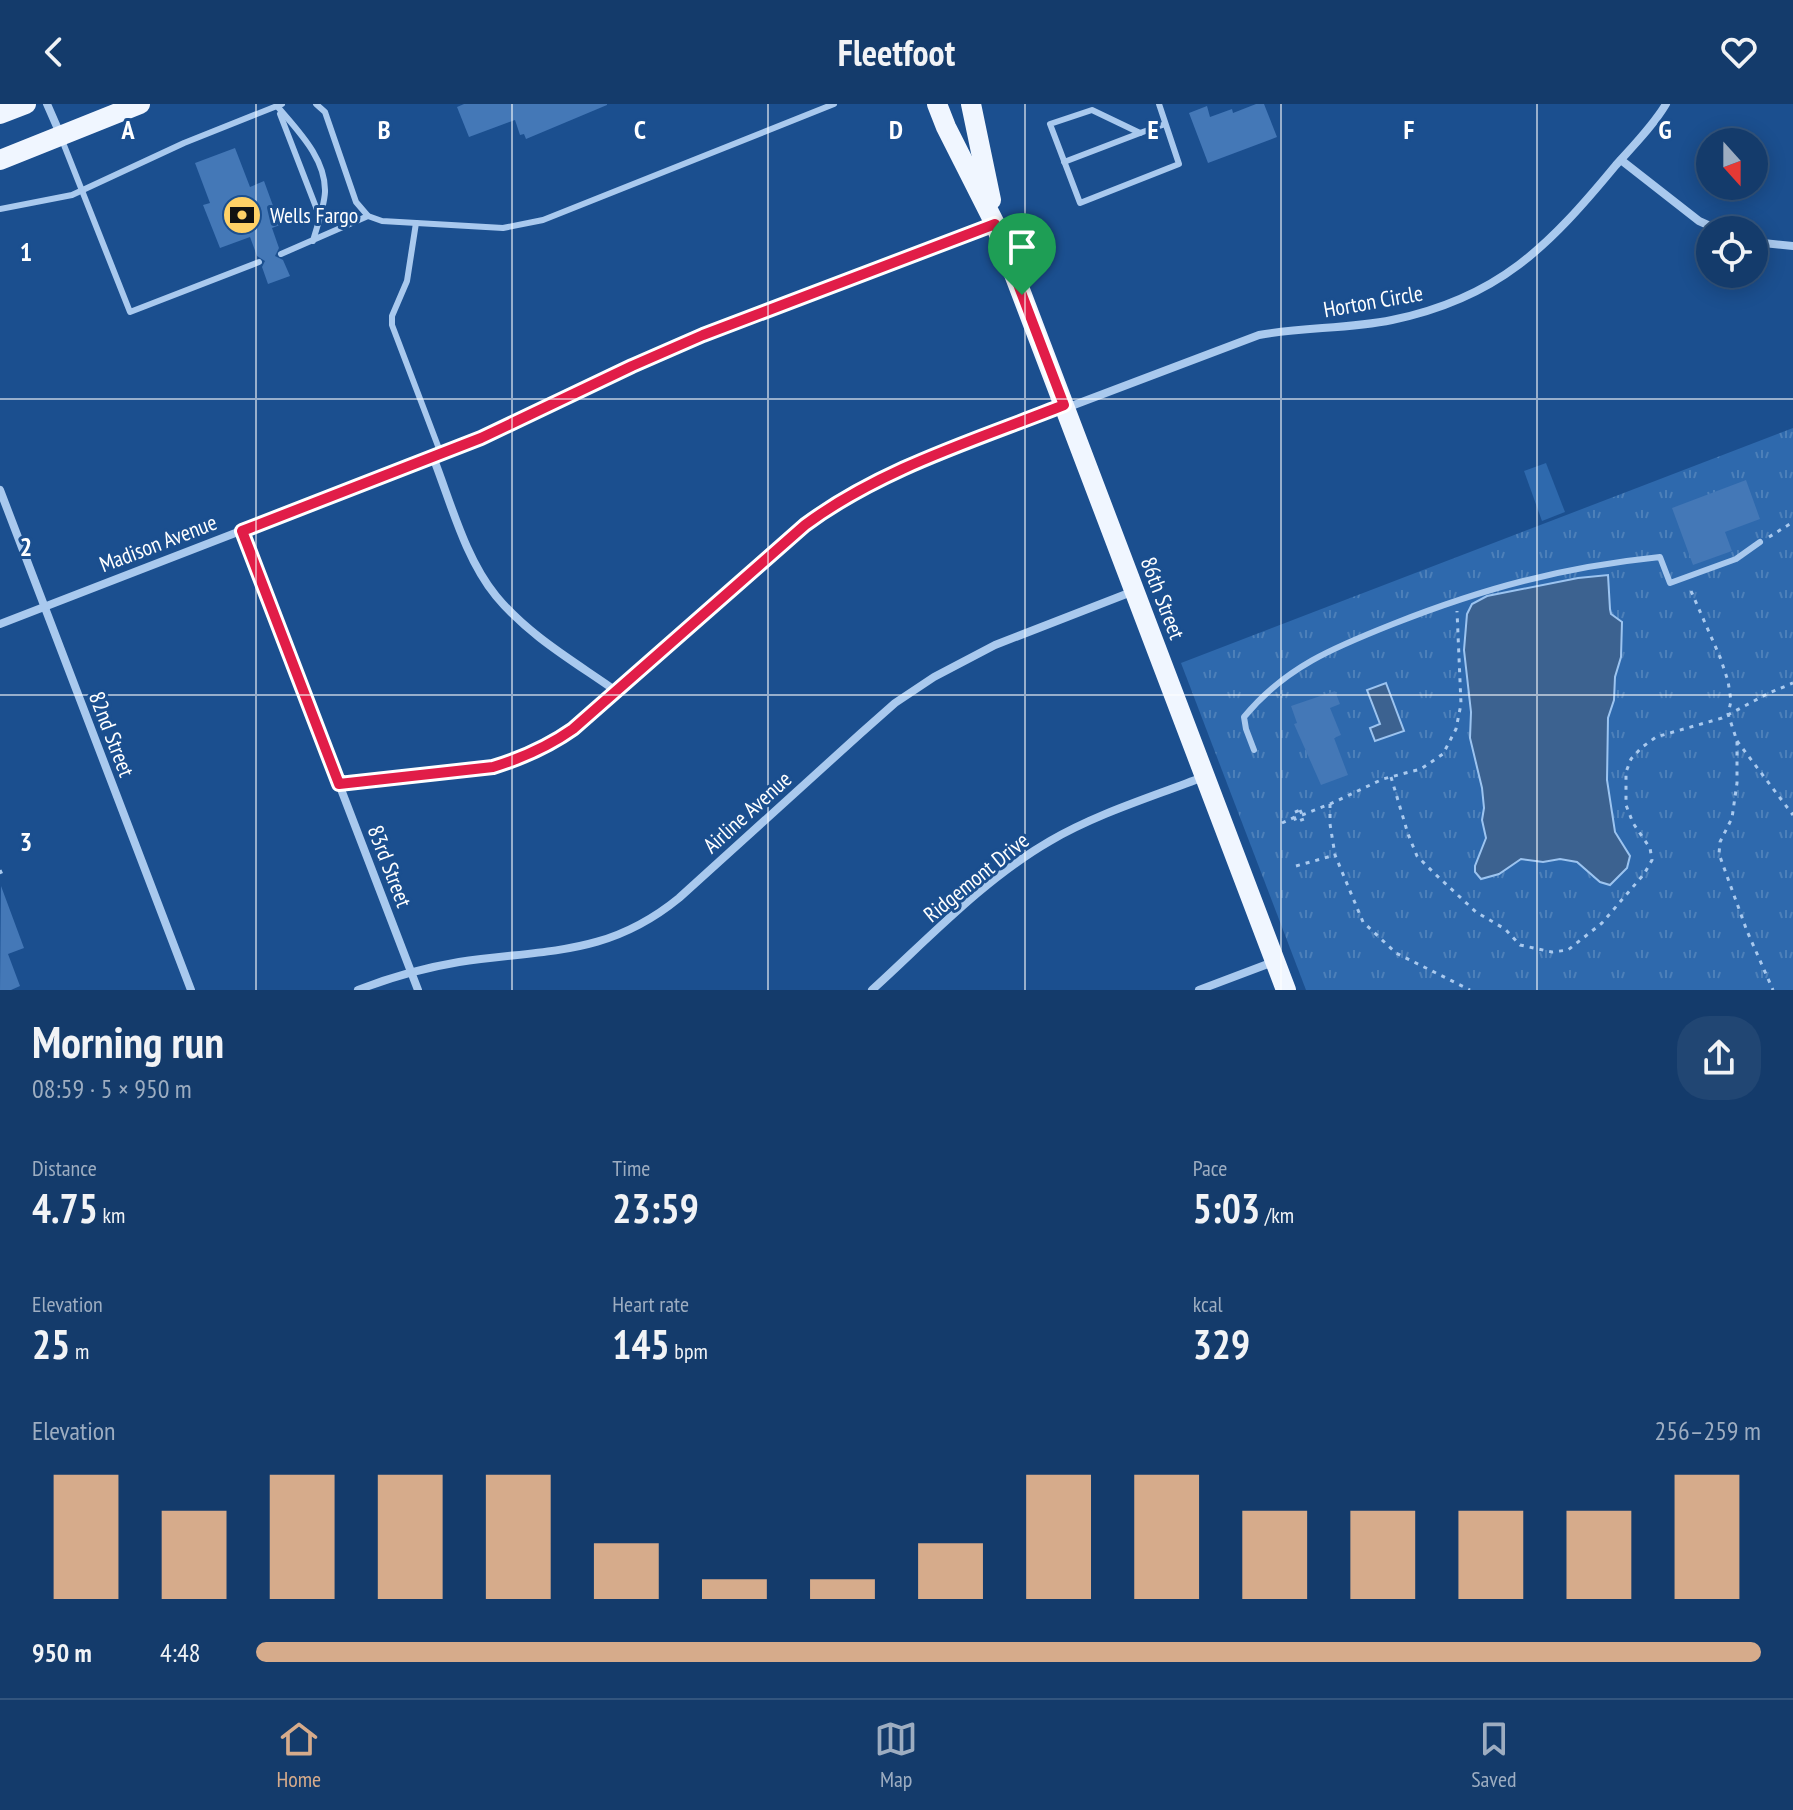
<!DOCTYPE html>
<html lang="en">
<head>
<meta charset="utf-8">
<style>
  :root { --surface:#143b6b; --page:#214673; --text:#f1f3f6; --muted:#9dadc1; --line:#33557e; --accent:#d6ab8b }
  body { margin:0; font-family:"PT Sans Narrow",sans-serif; background:var(--page); color:var(--text); height:100vh; display:flex; flex-direction:column; font-size:30px; white-space:nowrap }
  * { box-sizing:border-box; margin:0 }
  p { font-size:26px; color:var(--muted) }
  .icon { flex:none; width:44px; height:44px; fill:none; stroke:currentColor; stroke-width:2; stroke-linecap:round; stroke-linejoin:round }
  .map { position:relative; height:886px; overflow:hidden }
  .sheet { display:flex; flex-direction:column; background:var(--surface); flex:1 }
  .sheet>* { flex:none }
  .needle { width:52px; rotate:159deg }
  .fabs { position:absolute; left:1696px; top:24px; display:grid; gap:16px }
  .fabs a { display:grid; place-items:center; width:72px; height:72px; border-radius:50%; background:var(--surface); box-shadow:0 4px 20px #0003,0 0 0 2px var(--line); font-size:40px }
  .pin { position:absolute; display:grid; place-items:center; width:68px; height:68px; color:#fff; margin:-82px -34px; border-radius:50% 50% 50% 0; rotate:-45deg; box-shadow:0 0 8px #0007 }
  .pin .icon { rotate:45deg }
  .round { display:grid; place-items:center; flex:none; width:84px; height:84px; border-radius:32px; background:var(--page) }
  .overview { display:flex; align-items:center; justify-content:space-between; height:136px; padding:0 32px }
  h1 { font-size:44px; font-weight:700; line-height:60px }
  .metrics { display:grid; grid-template-columns:repeat(3,1fr); gap:12px; height:136px; padding:8px 32px }
  .metrics div { display:grid; align-content:center }
  .metrics b { font-size:40px; font-weight:700 }
  .metrics small { font-size:22px; font-weight:400 }
  .metrics p { font-size:22px }
  .chart { height:224px; padding:16px 32px }
  .chart p { display:flex; justify-content:space-between }
  .chart svg { width:100%; height:144px; margin-top:8px; stroke:var(--accent); stroke-width:6 }
  ul { padding:0 32px; list-style:none; font-size:26px }
  li { display:grid; grid-template-columns:128px 96px 1fr; align-items:center; height:60px }
  li i { height:20px; border-radius:10px; background:var(--accent) }
  header { display:flex; justify-content:space-between; align-items:center; height:104px; padding:0 32px; background:var(--surface); font-size:36px; font-weight:700 }
  .tabs { display:flex; justify-content:space-around; align-items:center; height:112px; border-top:2px solid var(--line); background:var(--surface); font-size:22px; color:var(--muted) }
  .tabs a { display:grid; justify-items:center; gap:4px }
  .tabs .on { color:var(--accent) }
  .map>svg:first-child { display:block }
  .grass { fill:url(#grass-tufts) }
  .park { fill:#2e69ad }
  .water { fill:#3c6290; stroke:#9cc4f0; stroke-width:2 }
  .building { fill:#4478b7 }
  .lines { fill:none; stroke-linecap:round; stroke-linejoin:round }
  .path { stroke:#a9c9ee; stroke-width:3; stroke-dasharray:4 6; stroke-linecap:butt }
  .lane { stroke:#a9c9ee; stroke-width:6 }
  .street { stroke:#a9c9ee; stroke-width:8 }
  .primary { stroke:#f0f6ff; stroke-width:20 }
  .route-casing { stroke:#fff; stroke-width:16 }
  .route { stroke:#e11d48; stroke-width:10 }
  .grid { fill:none; stroke:#fff; stroke-width:2; stroke-opacity:0.55 }
  .labels { text-anchor:middle; stroke-width:6; stroke-linejoin:round; paint-order:stroke }
  .poi-label { font-size:22px; fill:#fff; stroke:#1b4f8f; text-anchor:start }
  .street-label { font-size:22px; fill:#fff; stroke:#1b4f8f }
  .grid-label { font-size:26px; text-anchor:middle; font-weight:bold; fill:#fff; stroke:#1b4f8f; stroke-width:6; stroke-linejoin:round; paint-order:stroke }
</style>
</head>
<body>
<header><svg class="icon" aria-label="back" viewBox="0 0 24 24"><path d="M15 5l-7 7 7 7"/></svg>Fleetfoot<svg class="icon" aria-label="heart" viewBox="0 0 24 24"><path d="M12 20l-8-8c-3-5 5-10 8-4 3-6 11-1 8 4z"/></svg></header>
<div class="map">
<svg width="1793" height="886" viewBox="0 0 1793 886">
  <defs>
    <pattern id="grass-tufts" width="24" height="20" patternUnits="userSpaceOnUse" patternTransform="scale(2)"><rect width="24" height="20" fill="#2e69ad"/><path d="M3 7l-1-3M5 7V3M7 7l1-3M15 17l-1-3M17 17v-4M19 17l1-3" fill="none" stroke="#4d80b9"/></pattern>
  </defs>
  <rect width="100%" height="100%" fill="#1b4f8f"/>
  <!-- grass -->
  <path class="grass" d="M1793,324V886H1306L1181,559Z"/>
  <!-- park -->
  <path class="park" d="M1546,359L1565,408L1542,417L1524,367Z"/>
  <!-- water -->
  <g class="water">
    <path d="M1608,471L1610,505L1611,510L1622,518L1621,553L1615,573L1614,596L1608,614L1607,676L1615,728L1630,752L1627,764L1610,781L1600,778L1577,758L1560,755L1543,758L1521,755L1499,770L1481,775L1475,768V762L1486,734L1482,716L1484,704L1482,684L1470,634L1471,608L1464,546L1467,510L1472,500L1487,492L1578,474Z"/>
    <path d="M1386,579L1404,627L1375,637L1370,624L1380,620L1367,586Z"/>
  </g>
  <!-- building -->
  <g class="building">
    <path d="M464,0H607V1L526,35L524,30L520,31L515,16L469,33L457,3Z"/>
    <path d="M1256,0H1264L1277,33L1208,59L1189,9L1207,2L1210,13L1232,5L1233,9Z"/>
    <path d="M235,44L250,83L264,77L280,121L272,124L279,144L275,152L283,156L290,172L268,180L262,163L265,157L257,152L250,133L220,144L203,101L210,99L195,59Z"/>
    <path d="M1746,376L1760,415L1725,428L1732,447L1693,461L1672,404Z"/>
    <path d="M1335,587L1340,600L1330,604L1341,631L1334,634L1348,671L1321,681L1294,620L1297,619L1291,602Z"/>
    <path d="M1,782L24,844L8,850L20,882L11,886H0Z"/>
  </g>
  <g class="lines">
    <!-- path -->
    <g class="path">
      <path d="M1769,433L1793,418"/>
      <path d="M1691,487L1720,553L1728,577L1731,597L1728,610L1737,637V679L1732,714L1720,738L1719,750L1747,827L1773,886"/>
      <path d="M1737,637L1793,711"/>
      <path d="M1391,673L1408,730L1417,752L1433,768L1476,808L1505,825L1520,841L1552,848L1568,846L1602,819L1644,770L1652,756L1650,744L1633,719L1626,701V668L1631,655L1641,644L1656,633L1722,614L1769,589L1793,579"/>
      <path d="M1330,700V720L1335,751L1363,818L1396,849L1470,886"/>
      <path d="M1300,706L1304,715L1296,718L1293,709Z"/>
      <path d="M1302,711L1330,700L1383,675L1421,665L1443,650L1456,625L1461,600L1457,507"/>
      <path d="M1282,719L1295,713"/>
      <path d="M1296,762L1335,751"/>
      <path d="M0,766L4,775"/>
    </g>
    <!-- lane -->
    <g class="lane">
      <path d="M316,0L325,8L356,98L368,112L382,117L503,124L543,116L834,0"/>
      <path d="M1159,0L1179,60L1080,99L1050,20L1092,6L1140,29L1165,20"/>
      <path d="M277,2C297,26 326,54 325,88C324,104 317,122 313,137"/>
      <path d="M280,10L319,111"/>
      <path d="M62,36L130,208L259,158"/>
      <path d="M1064,58L1140,29"/>
      <path d="M0,105L72,91L184,39L282,0"/>
      <path d="M416,119L407,177L392,212V221L441,350"/>
      <path d="M281,150L368,112"/>
      <path d="M1254,646L1246,625L1244,613C1285,563 1335,543 1393,520C1484,484 1563,463 1660,453L1670,479L1736,455L1760,438"/>
    </g>
    <!-- street -->
    <g class="street">
      <path d="M47,0L61,32"/>
      <path d="M1621,56L1699,117L1719,126"/>
      <path d="M1754,138L1793,142"/>
      <path d="M1066,304L1259,231C1303,223 1348,225 1392,216C1499,194 1549,142 1616,61C1633,42 1653,22 1666,0"/>
      <path d="M433,353C451,399 465,454 496,492C529,532 575,558 616,587"/>
      <path d="M0,386L191,886"/>
      <path d="M242,427L418,886"/>
      <path d="M0,520L481,334L632,262L703,231L994,121"/>
      <path d="M339,680L493,663C522,654 549,642 573,625L805,421C882,365 976,336 1064,301"/>
      <path d="M358,886C391,873 423,864 459,858C545,845 607,853 679,794L860,630L895,599L934,573L995,541L1134,487"/>
      <path d="M872,886C928,835 984,775 1050,737C1098,709 1152,693 1203,673"/>
      <path d="M1199,886L1273,858"/>
    </g>
    <!-- primary -->
    <g class="primary">
      <path d="M937,0L946,23L995,120L1286,886"/>
      <path d="M971,0L991,96"/>
      <path d="M0,10L26,0"/>
      <path d="M0,56L140,0"/>
    </g>
  </g>
  <g class="lines">
    <defs>
      <path id="route" d="M995,120L1064,301C976,336 882,364 805,421L573,625C549,642 522,654 493,663L339,680L242,427L481,334L632,262L703,231Z"/>
    </defs>
    <!-- route casing -->
    <use href="#route" class="route-casing"/>
    <!-- route -->
    <use href="#route" class="route"/>
  </g>
  <!-- grid -->
  <path class="grid" d="M256,0V886M512,0V886M768,0V886M1025,0V886M1281,0V886M1537,0V886M0,295H1793M0,591H1793"/>
  <!-- icons -->
  <defs>
    <symbol id="bank-disc" viewBox="-11 -11 22 22"><circle r="9.5" fill="#ffd166" stroke="#1b4f8f"/><path d="M-6-4H6V4H-6ZM0-2.3a2.3 2.3 0 1 0 0 4.6a2.3 2.3 0 1 0 0-4.6Z" fill="#111"/></symbol>
  </defs>
  <g fill-rule="evenodd">
    <use href="#bank-disc" x="220" y="89" width="44" height="44"/>
  </g>
  <g class="labels">
    <!-- poi labels -->
    <g class="poi-label">
      <text x="270" y="119">Wells Fargo</text>
    </g>
    <!-- street labels -->
    <g class="street-label">
      <text transform="translate(1373 197) rotate(-10)" y="8">Horton Circle</text>
      <text transform="translate(158 439) rotate(-21)" y="8">Madison Avenue</text>
      <text transform="translate(1163 494) rotate(69)" y="8">86th Street</text>
      <text transform="translate(112 630) rotate(69)" y="8">82nd Street</text>
      <text transform="translate(747 708) rotate(-42)" y="8">Airline Avenue</text>
      <text transform="translate(390 762) rotate(69)" y="8">83rd Street</text>
      <text transform="translate(976 773) rotate(-39)" y="8">Ridgemont Drive</text>
    </g>
  </g>
  <g class="grid-label">
    <text x="128" y="35">A</text>
    <text x="384" y="35">B</text>
    <text x="640" y="35">C</text>
    <text x="896" y="35">D</text>
    <text x="1153" y="35">E</text>
    <text x="1409" y="35">F</text>
    <text x="1665" y="35">G</text>
    <text x="26" y="157">1</text>
    <text x="26" y="452">2</text>
    <text x="26" y="747">3</text>
  </g>
</svg>
<div class="fabs">
<a><svg class="needle" viewBox="-14 -14 28 28"><path d="M0-13l5 13h-10z" fill="#e53935"/><path d="M0 13l5-13h-10z" fill="#9dadc1"/></svg></a>
<a><svg class="icon" aria-label="locate" viewBox="0 0 24 24"><circle cx="12" cy="12" r="6"/><path d="M12 2v4M12 18v4M2 12h4M18 12h4"/></svg></a>
</div>
<div class="pin" style="left:1022px;top:191px;background:#1e9e55"><svg class="icon" aria-label="arrive" viewBox="0 0 24 24"><path d="M6 21V4h12l-3 4 3 4H6"/></svg></div>
</div>
<section class="sheet">
<div class="overview"><div><h1>Morning run</h1><p>08:59 · 5 × 950 m</p></div><a class="round"><svg class="icon" aria-label="share" viewBox="0 0 24 24"><path d="M12 15V3M7 8l5-5 5 5M5 13v7h14v-7"/></svg></a></div>
<div class="metrics">
<div><p>Distance</p><b>4.75<small> km</small></b></div>
<div><p>Time</p><b>23:59</b></div>
<div><p>Pace</p><b>5:03<small> /km</small></b></div>
</div>
<div class="metrics">
<div><p>Elevation</p><b>25<small> m</small></b></div>
<div><p>Heart rate</p><b>145<small> bpm</small></b></div>
<div><p>kcal</p><b>329</b></div>
</div>
<div class="chart"><p><span>Elevation</span>256–259 m</p>
<svg viewBox="0 0 160 44" preserveAspectRatio="none"><path d="M5 44V6M15 44V17M25 44V6M35 44V6M45 44V6M55 44V27M65 44V38M75 44V38M85 44V27M95 44V6M105 44V6M115 44V17M125 44V17M135 44V17M145 44V17M155 44V6"/></svg>
</div>
<ul>
<li><b>950 m</b>4:48<i style="width:100%"></i></li>
</ul>
</section>
<nav class="tabs">
<a class="on"><svg class="icon" aria-label="home" viewBox="0 0 24 24"><path d="M3 11l9-7 9 7M6 9v11h12V9"/></svg>Home</a>
<a><svg class="icon" aria-label="map" viewBox="0 0 24 24"><path d="M3 6l6-2 6 2 6-2v14l-6 2-6-2-6 2zM9 4v14M15 6v14"/></svg>Map</a>
<a><svg class="icon" aria-label="saved" viewBox="0 0 24 24"><path d="M7 4h10v16l-5-4-5 4z"/></svg>Saved</a>
</nav>
</body>
</html>
